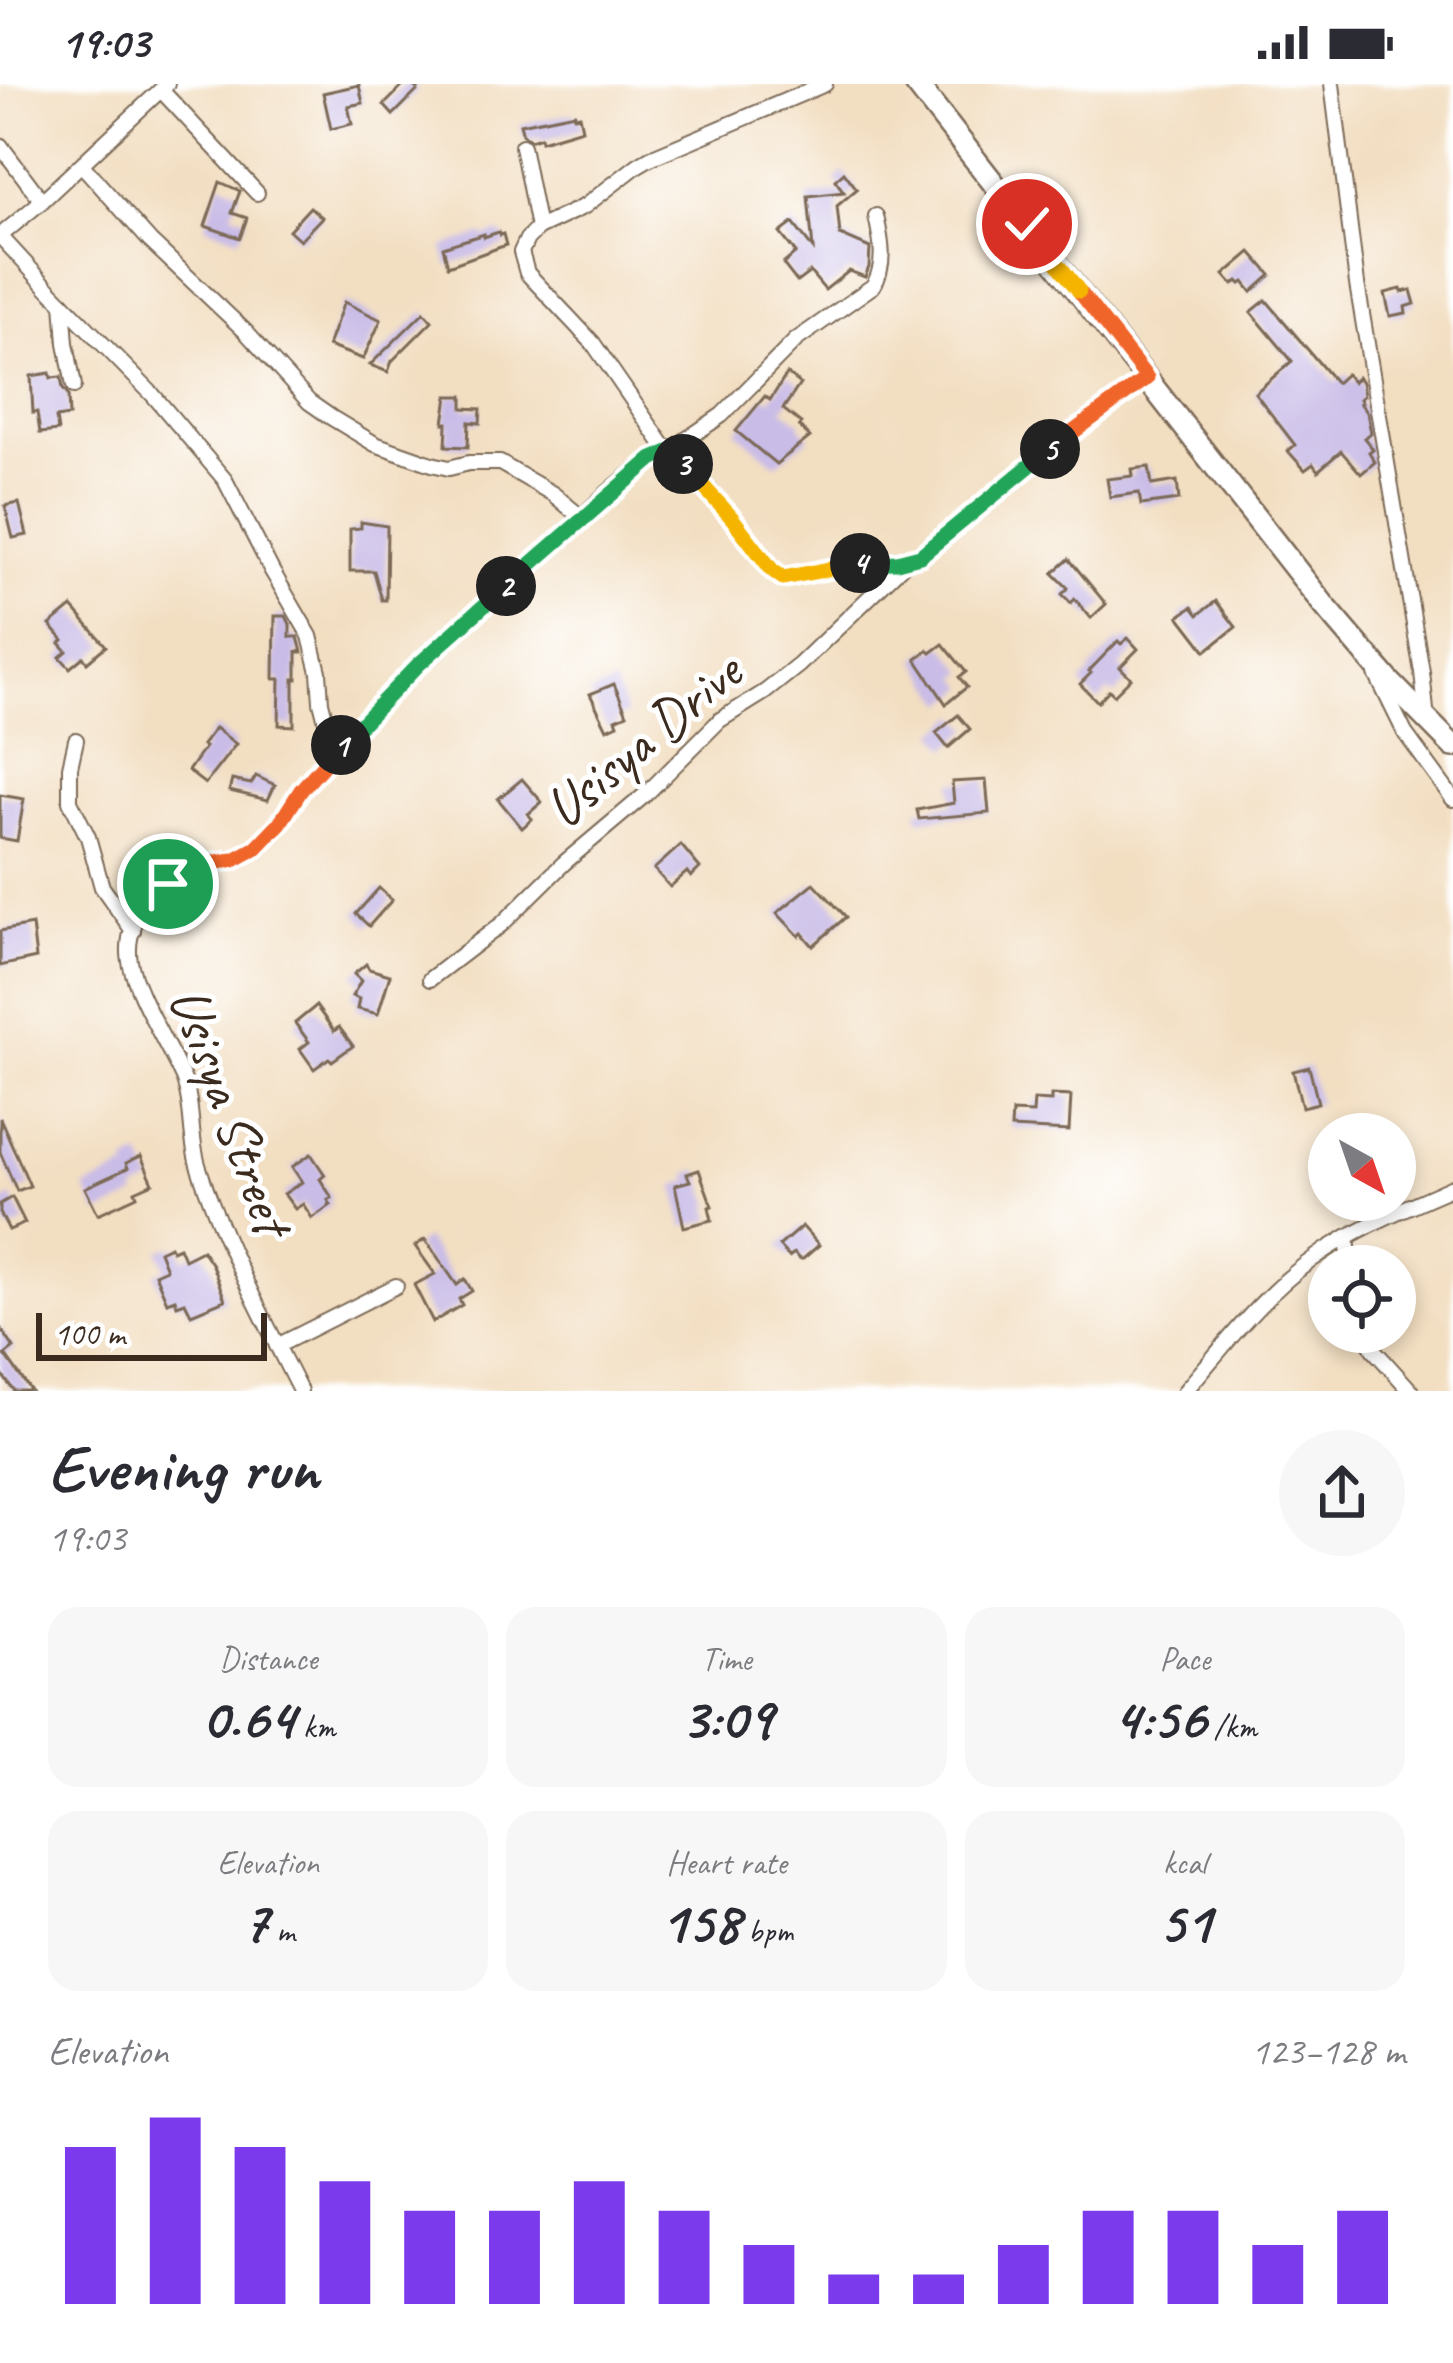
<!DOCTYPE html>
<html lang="en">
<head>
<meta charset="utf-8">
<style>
  :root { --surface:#fff; --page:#f7f7f7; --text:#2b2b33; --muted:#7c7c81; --accent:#7c3aed }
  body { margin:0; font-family:Caveat,sans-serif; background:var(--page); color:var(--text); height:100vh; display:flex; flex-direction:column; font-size:45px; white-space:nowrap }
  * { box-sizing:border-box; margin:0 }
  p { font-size:39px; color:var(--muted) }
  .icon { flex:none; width:66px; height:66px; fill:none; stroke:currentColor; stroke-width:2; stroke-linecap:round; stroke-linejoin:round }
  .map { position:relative; height:1307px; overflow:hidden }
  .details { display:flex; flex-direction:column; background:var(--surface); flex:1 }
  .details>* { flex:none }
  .needle { width:78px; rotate:140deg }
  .controls { position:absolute; left:1308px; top:1029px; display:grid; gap:24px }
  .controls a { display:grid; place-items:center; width:108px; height:108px; border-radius:50%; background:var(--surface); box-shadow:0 6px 18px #0003; font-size:60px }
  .scale { position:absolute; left:36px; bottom:30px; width:231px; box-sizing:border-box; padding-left:12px; border:6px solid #3b2a1e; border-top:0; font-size:33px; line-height:42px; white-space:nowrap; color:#3b2a1e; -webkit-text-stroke:9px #fff; paint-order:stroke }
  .pin { position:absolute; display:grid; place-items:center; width:102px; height:102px; color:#fff; margin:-51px; border:6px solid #fff; border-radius:50%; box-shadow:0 3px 12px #0007 }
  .km { position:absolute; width:60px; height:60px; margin:-30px; border-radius:50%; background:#222; color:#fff; font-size:33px; line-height:60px; text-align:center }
  .round { display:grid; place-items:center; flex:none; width:126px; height:126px; border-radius:63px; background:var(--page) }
  .summary { display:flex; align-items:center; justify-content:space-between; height:204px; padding:0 48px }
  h1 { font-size:66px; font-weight:600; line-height:90px }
  .metrics { display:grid; grid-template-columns:repeat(3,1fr); gap:18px; height:204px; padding:12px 48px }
  .metrics div { display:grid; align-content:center; border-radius:30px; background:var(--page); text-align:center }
  .metrics b { font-size:60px; font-weight:600 }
  .metrics small { font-size:33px; font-weight:400 }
  .metrics p { font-size:33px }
  .chart { height:336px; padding:24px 48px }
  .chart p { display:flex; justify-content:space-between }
  .chart svg { width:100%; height:216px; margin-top:12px; stroke:var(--accent); stroke-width:6 }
  .status { display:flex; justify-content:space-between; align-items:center; height:84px; padding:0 60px; background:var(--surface); direction:ltr }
  .status svg { height:33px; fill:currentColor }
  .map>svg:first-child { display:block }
  .building { fill:#c9bce7 }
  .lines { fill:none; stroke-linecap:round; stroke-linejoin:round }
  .minor-casing { stroke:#7b6957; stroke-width:18 }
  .secondary-casing { stroke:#7b6957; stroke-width:26 }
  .minor { stroke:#fff; stroke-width:14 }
  .secondary { stroke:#fff; stroke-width:21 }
  .split-1-casing { stroke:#fff; stroke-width:24 }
  .split-2-casing { stroke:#fff; stroke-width:24 }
  .split-3-casing { stroke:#fff; stroke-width:24 }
  .split-4-casing { stroke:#fff; stroke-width:24 }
  .split-5-casing { stroke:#fff; stroke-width:24 }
  .split-6-casing { stroke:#fff; stroke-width:24 }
  .split-7-casing { stroke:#fff; stroke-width:24 }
  .split-1 { stroke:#f0652b; stroke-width:15 }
  .split-2 { stroke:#22a559; stroke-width:15 }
  .split-3 { stroke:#22a559; stroke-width:15 }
  .split-4 { stroke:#f5b400; stroke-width:15 }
  .split-5 { stroke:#22a559; stroke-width:15 }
  .split-6 { stroke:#f0652b; stroke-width:15 }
  .split-7 { stroke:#f5b400; stroke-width:15 }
  .labels { text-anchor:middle; stroke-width:10; stroke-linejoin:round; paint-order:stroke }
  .street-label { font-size:57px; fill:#3b2a1e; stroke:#fff }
</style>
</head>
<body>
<div class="status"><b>19:03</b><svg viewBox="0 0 49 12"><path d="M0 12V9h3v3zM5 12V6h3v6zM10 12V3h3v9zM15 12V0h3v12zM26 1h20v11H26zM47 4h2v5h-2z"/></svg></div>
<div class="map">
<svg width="1453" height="1307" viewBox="0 0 1453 1307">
  <rect width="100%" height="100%" fill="#fff"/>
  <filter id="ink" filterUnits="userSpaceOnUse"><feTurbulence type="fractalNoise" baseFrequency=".00833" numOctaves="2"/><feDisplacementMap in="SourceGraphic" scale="24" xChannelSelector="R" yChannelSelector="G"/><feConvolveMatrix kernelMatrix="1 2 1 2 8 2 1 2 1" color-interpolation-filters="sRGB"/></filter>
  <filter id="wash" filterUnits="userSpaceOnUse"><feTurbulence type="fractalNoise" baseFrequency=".004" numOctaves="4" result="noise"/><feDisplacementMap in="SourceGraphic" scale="48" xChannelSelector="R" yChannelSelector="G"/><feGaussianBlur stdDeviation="2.7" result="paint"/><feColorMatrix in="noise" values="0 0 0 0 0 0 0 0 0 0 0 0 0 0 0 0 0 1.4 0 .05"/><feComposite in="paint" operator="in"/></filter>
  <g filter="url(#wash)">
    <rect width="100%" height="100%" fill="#f2dec1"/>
    <g id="blocks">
      <!-- building -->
      <g class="building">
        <path d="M405,0H412L418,6L393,31L384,21Z"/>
        <path d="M359,1L363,19L348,22L352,40L331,45L323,9Z"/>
        <path d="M574,29V32L579,31L582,45L541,57L540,53L531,56L523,51L520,40Z"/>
        <path d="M844,88L857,105L837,122L840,151L870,164L869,183L865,193L849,187L825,206L810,188L797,198L783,180L796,169L780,149L793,139L813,165L808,112L844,108L835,96Z"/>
        <path d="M220,98L240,107L232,129L247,134L240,154L205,142Z"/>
        <path d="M310,123L322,133L300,156L289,146Z"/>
        <path d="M498,148L500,151L503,150L506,161L448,182L443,163L484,150V153Z"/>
        <path d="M1251,168L1271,191L1252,208L1244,198L1241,200L1238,197L1233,201L1224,191Z"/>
        <path d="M1401,205L1402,208L1411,206L1415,220L1405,223L1406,229L1390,232L1385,209Z"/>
        <path d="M1266,216L1336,299L1346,290L1353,298L1358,293L1362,298L1364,311L1360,315L1362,318L1360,319L1367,328L1371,349L1364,354L1373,365L1369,368L1375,378L1361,390L1341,367L1318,387L1313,380L1305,386L1288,367L1295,361L1255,309L1292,277L1251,228Z"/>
        <path d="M344,218L381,236L363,275L328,262Z"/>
        <path d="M424,228L432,237L392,277L388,288L370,281Z"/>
        <path d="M50,289L51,294L61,293L63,305L68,311L69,332L56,334L58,347L40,349L37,328L33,329L31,292Z"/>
        <path d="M787,290L800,300L783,325L801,339L799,342L810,353L776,380L736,347L765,312L770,316Z"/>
        <path d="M448,312H463V324L481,325L480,339L469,338L468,363L446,362L447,339H444Z"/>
        <path d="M1149,383L1152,401L1177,397L1179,416L1141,421L1139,409L1110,413L1107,395L1133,392L1132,385Z"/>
        <path d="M19,419L27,451L13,454L5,422Z"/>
        <path d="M361,438L387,442L386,516H382L374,487H350V445L361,444Z"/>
        <path d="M1069,475L1106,520L1091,534L1075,515L1071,519L1062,510L1068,504L1053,489Z"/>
        <path d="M1216,517L1236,543L1206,567L1179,532L1192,523L1198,531Z"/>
        <path d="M72,523L106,562L87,578L83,573L70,584L60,573L67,567L60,559L63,556L50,541Z"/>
        <path d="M275,532H286L290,540V553H298L302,568H297V595H294V642L279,641L280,595H274Z"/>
        <path d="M1128,554L1138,565L1120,583L1131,594L1114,611L1109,606L1098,618L1080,600L1091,589L1089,587L1118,557L1121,560Z"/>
        <path d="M943,560L966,588L959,593L967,603L946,620L916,575L928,566L931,569Z"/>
        <path d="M614,600L627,630L616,635L618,640L607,645L590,610Z"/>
        <path d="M958,631L970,645L948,664L936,649Z"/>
        <path d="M215,644L236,660L205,700L188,687L205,663L202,661Z"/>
        <path d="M256,692L275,701L268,716L229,707L232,696L251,700Z"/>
        <path d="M522,695L542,718L528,730L532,735L522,744L498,715Z"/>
        <path d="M986,696L989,729L919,735L917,726L954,719L952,698Z"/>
        <path d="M0,711L24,715L17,757L0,754Z"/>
        <path d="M681,761L700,784L691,793L687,788L670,803L654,785Z"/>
        <path d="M814,799L846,833L813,862L802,849L799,852L777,829Z"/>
        <path d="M379,804L392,816L369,842L356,830Z"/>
        <path d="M32,841L36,874L0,882V847Z"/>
        <path d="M366,880L369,885L390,891L378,930L357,925L359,915L352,912L361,897L354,890Z"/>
        <path d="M316,922L334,947L339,943L353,962L332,977L329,974L314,985L300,965L309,958L295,939Z"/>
        <path d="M1309,983L1318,1019L1302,1023L1293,987Z"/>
        <path d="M1051,1011L1071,1012L1069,1047L1011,1044L1012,1028L1033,1029L1034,1016L1051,1017Z"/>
        <path d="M0,1034L30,1102L17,1107L0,1068Z"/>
        <path d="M311,1070L325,1091L320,1095L332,1114L328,1116L331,1121L312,1134L303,1120L295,1125L284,1110L302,1098L292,1083Z"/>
        <path d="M141,1072L153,1099L135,1107L137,1112L98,1130L85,1104L128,1084L126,1079Z"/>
        <path d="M699,1086L712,1122L709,1123L712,1136L684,1143L675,1101L690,1097L687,1090Z"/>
        <path d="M12,1113L25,1139L9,1146L0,1129V1120Z"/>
        <path d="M802,1142L819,1161L803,1175H799L794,1169L789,1173L779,1162Z"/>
        <path d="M425,1155L457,1201L465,1195L472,1207L459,1215L462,1221L433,1238L414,1201L435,1190L415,1162Z"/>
        <path d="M170,1162L172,1166L179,1163L184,1175L202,1166L212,1181L225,1216L191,1230L185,1218L177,1221L175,1215L167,1218L155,1190L166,1185L159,1167Z"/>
        <path d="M0,1243L14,1264L5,1271L31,1307H14L0,1288Z"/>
      </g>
    </g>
  </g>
  <g filter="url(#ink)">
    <use href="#blocks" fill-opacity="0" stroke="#7b6957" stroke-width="3"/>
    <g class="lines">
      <defs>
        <g id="minor">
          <path d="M825,0L650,74L638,81L585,122L538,144L527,155L521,168L527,189L593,259L668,368L722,331L796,256L873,202C887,181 881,155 876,132"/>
          <path d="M1332,0L1357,200L1422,588L1427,636"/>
          <path d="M161,6L257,109"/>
          <path d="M0,61L42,117"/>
          <path d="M522,62L538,144"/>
          <path d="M82,81L150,157L245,247L309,318L332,334L375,360L432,380L449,384L469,379H500L553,410L582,434"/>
          <path d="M0,152L47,203L153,311L225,396L272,487L310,552L319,588L321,618L334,668"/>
          <path d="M0,152L42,117L167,0"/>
          <path d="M63,219L66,259L74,302"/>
          <path d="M1376,590L1405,649L1453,715"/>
          <path d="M76,656L70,683V717L88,753L102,803L133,847"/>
          <path d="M430,895L502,840L564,779L646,710L720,636L765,608L799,581L907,477"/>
          <path d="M1347,1153L1350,1182"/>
          <path d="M1365,1248L1373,1265L1411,1307"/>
          <path d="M277,1262L396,1202"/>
          <path d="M300,1307C265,1237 223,1158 199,1084C189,1055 194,1022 183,994C169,962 130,902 129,869C127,828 169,789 207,779C226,774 242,776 258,762C277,746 287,724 302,705C311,693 322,682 332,671C396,598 470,535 542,470C580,437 616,394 661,371L668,368C695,385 720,418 739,444C753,462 764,481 783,494L842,481L897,479L920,472L1083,338L1147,294"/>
          <path d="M1185,1307C1225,1261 1263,1210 1313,1175C1356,1144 1405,1124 1453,1103"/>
        </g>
        <path id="secondary" d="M916,0L1323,520L1388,596L1453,662"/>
      </defs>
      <!-- minor casing -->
      <use href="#minor" class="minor-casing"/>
      <!-- secondary casing -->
      <use href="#secondary" class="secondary-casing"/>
      <!-- minor -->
      <use href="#minor" class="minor"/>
      <!-- secondary -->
      <use href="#secondary" class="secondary"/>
    </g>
  </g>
  <g class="lines" filter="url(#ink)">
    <defs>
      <path id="split-1" d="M168,800L187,787L207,779L234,776L256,764L280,739L301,706L341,661"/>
      <path id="split-2" d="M341,661L418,581L506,502"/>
      <path id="split-3" d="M506,502L652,375L668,368L683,380"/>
      <path id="split-4" d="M683,380L732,434L772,486L783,494L860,479"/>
      <path id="split-5" d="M860,479L897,478L920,472L1050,365"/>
      <path id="split-6" d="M1050,365L1147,294L1079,207"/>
      <path id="split-7" d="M1027,140L1079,207"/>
    </defs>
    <!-- split-1 casing -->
    <use href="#split-1" class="split-1-casing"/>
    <!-- split-2 casing -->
    <use href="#split-2" class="split-2-casing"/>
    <!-- split-3 casing -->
    <use href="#split-3" class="split-3-casing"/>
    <!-- split-4 casing -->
    <use href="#split-4" class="split-4-casing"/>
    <!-- split-5 casing -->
    <use href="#split-5" class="split-5-casing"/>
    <!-- split-6 casing -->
    <use href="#split-6" class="split-6-casing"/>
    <!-- split-7 casing -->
    <use href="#split-7" class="split-7-casing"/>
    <!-- split-1 -->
    <use href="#split-1" class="split-1"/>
    <!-- split-2 -->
    <use href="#split-2" class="split-2"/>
    <!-- split-3 -->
    <use href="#split-3" class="split-3"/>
    <!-- split-4 -->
    <use href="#split-4" class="split-4"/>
    <!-- split-5 -->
    <use href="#split-5" class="split-5"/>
    <!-- split-6 -->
    <use href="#split-6" class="split-6"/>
    <!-- split-7 -->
    <use href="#split-7" class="split-7"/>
  </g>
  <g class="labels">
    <!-- street labels -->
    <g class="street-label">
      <text transform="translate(642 655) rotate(-40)" y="20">Usisya Drive</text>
      <text transform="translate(232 1026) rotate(70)" y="20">Usisya Street</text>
    </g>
  </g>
</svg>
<div class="controls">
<a><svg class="needle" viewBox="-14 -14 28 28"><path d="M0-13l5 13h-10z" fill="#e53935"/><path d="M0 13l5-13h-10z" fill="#7c7c81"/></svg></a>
<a><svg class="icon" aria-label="locate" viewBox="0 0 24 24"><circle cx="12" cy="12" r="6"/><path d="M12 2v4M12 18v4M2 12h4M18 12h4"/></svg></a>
</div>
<div class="scale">100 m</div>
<div class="pin" style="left:168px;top:800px;background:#1e9e55"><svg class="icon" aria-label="arrive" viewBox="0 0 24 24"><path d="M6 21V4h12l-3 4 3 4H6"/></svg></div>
<div class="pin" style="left:1027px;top:140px;background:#d93025"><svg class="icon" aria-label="check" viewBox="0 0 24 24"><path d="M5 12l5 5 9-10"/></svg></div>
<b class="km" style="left:341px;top:661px">1</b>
<b class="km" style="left:506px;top:502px">2</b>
<b class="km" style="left:683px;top:380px">3</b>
<b class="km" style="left:860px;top:479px">4</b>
<b class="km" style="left:1050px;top:365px">5</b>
</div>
<section class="details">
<div class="summary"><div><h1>Evening run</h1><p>19:03</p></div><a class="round"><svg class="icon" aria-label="share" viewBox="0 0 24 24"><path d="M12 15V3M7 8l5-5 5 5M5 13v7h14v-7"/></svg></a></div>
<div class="metrics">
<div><p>Distance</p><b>0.64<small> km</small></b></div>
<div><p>Time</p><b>3:09</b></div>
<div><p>Pace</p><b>4:56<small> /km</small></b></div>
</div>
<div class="metrics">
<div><p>Elevation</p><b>7<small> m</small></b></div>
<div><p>Heart rate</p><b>158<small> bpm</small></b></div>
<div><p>kcal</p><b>51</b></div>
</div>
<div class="chart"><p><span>Elevation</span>123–128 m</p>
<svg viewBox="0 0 160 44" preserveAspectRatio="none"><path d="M5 44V12M15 44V6M25 44V12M35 44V19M45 44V25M55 44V25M65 44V19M75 44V25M85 44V32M95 44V38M105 44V38M115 44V32M125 44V25M135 44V25M145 44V32M155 44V25"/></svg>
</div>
</section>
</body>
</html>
